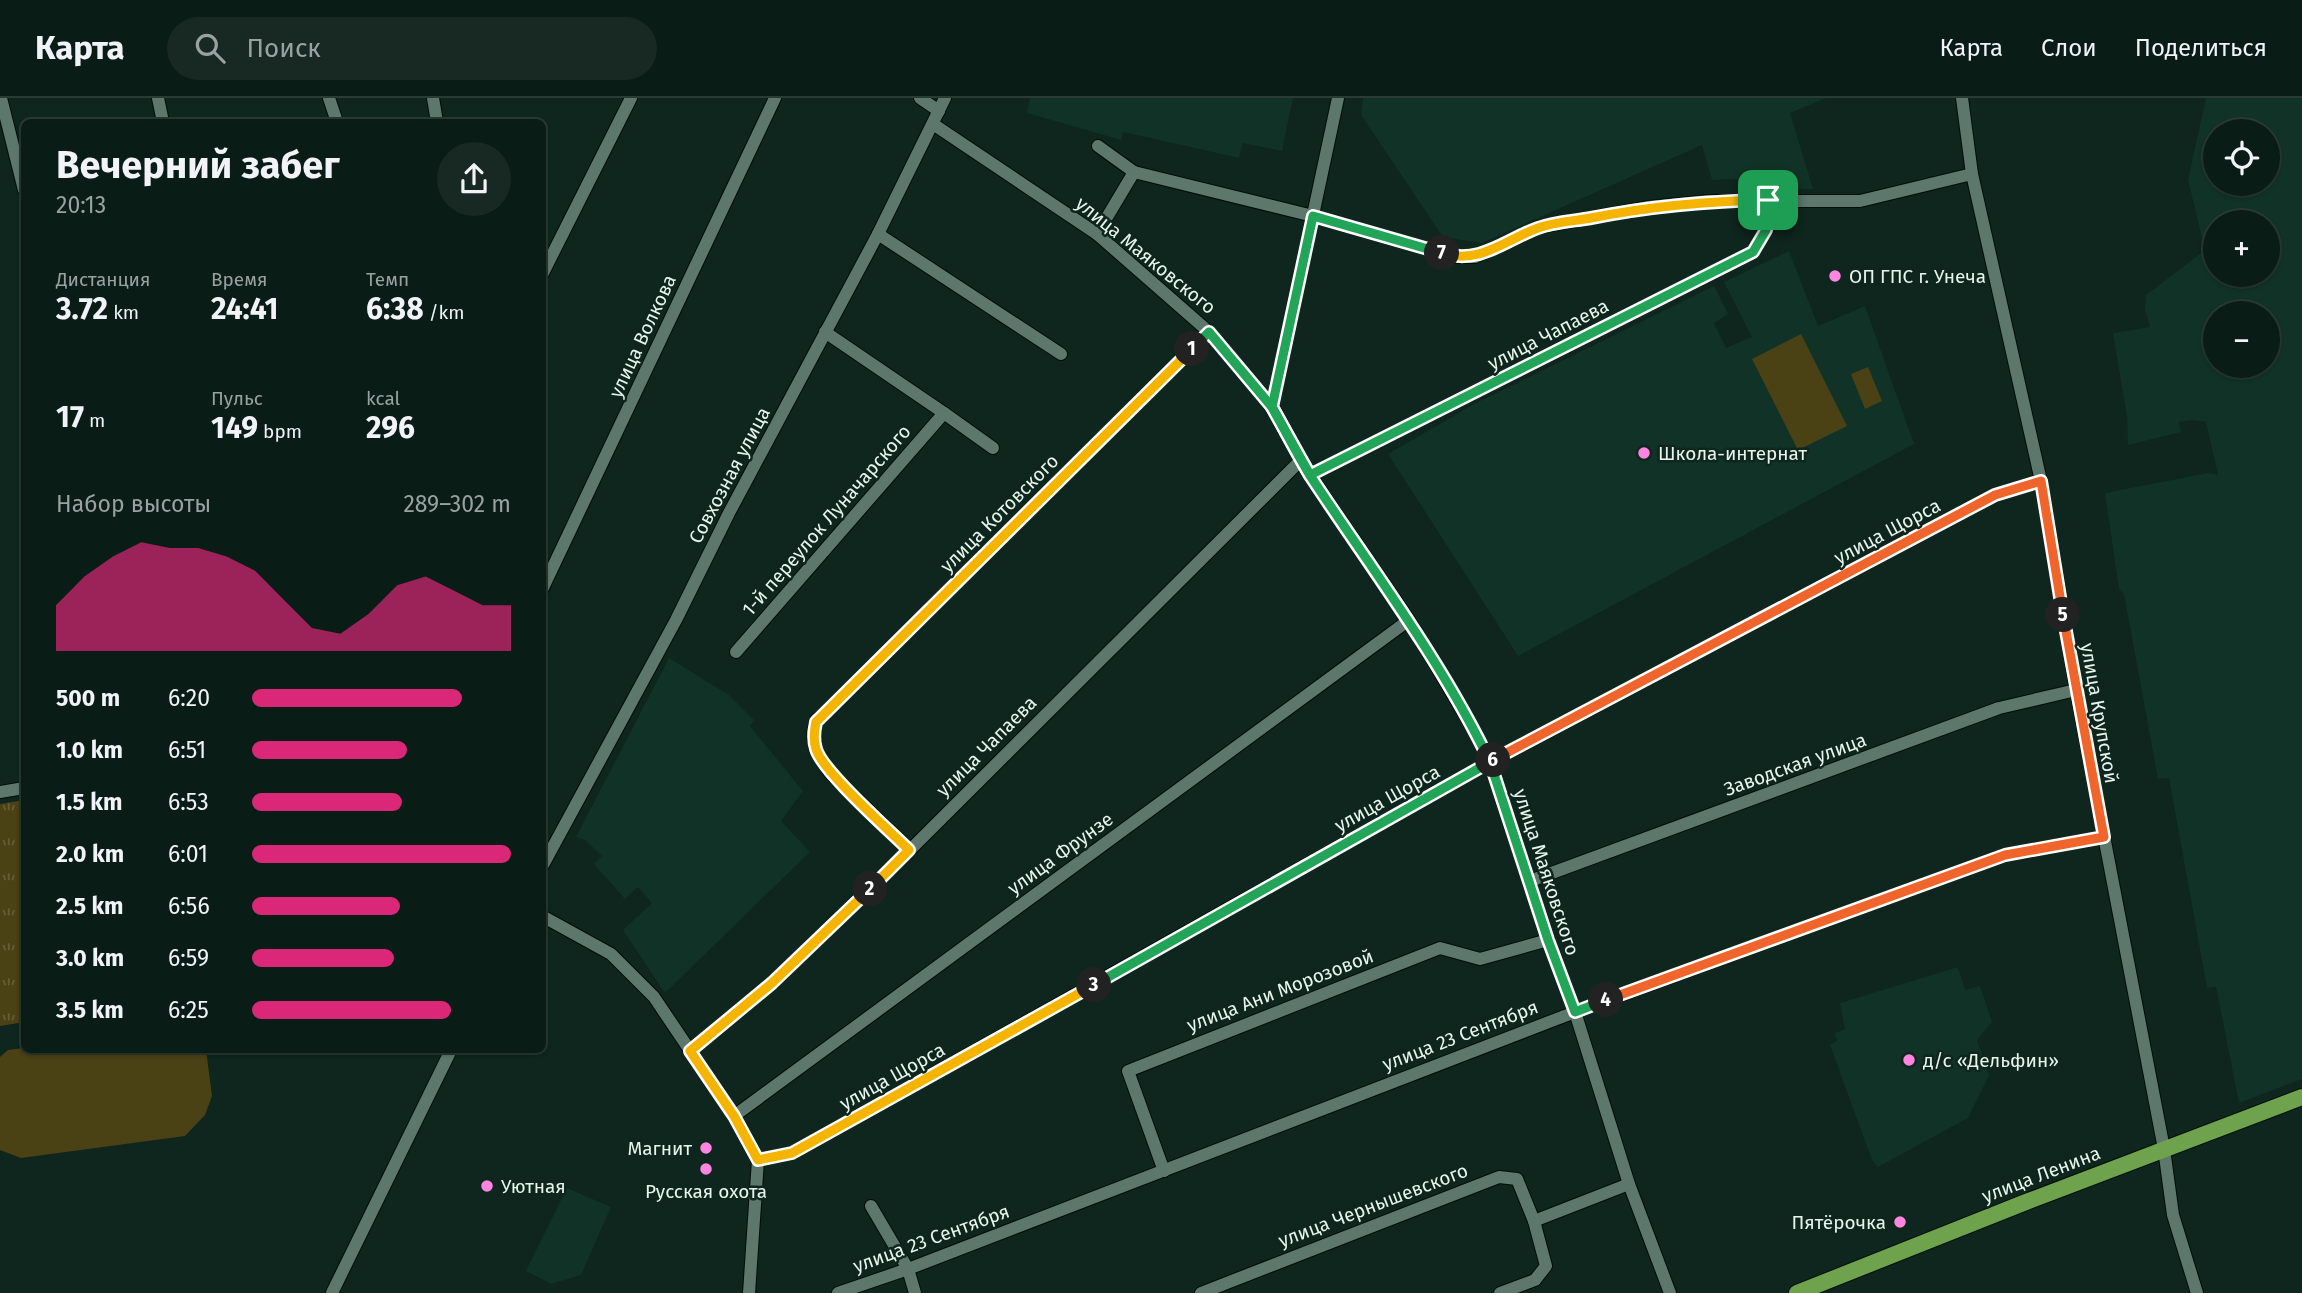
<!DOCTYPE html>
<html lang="ru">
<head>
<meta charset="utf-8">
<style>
  :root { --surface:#0a1c16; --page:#182923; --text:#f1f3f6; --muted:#99a1a1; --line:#2a3a35; --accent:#db2777 }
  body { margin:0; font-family:"Fira Sans",sans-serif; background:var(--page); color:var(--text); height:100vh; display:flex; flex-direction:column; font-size:26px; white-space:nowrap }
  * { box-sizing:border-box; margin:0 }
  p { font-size:23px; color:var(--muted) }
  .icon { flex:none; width:38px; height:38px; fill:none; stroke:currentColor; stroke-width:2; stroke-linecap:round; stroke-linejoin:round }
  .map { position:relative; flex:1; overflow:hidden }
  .sheet { position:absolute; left:21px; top:21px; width:525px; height:934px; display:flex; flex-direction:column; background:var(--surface); border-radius:10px; box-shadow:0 2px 5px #0004,0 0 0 2px var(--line) }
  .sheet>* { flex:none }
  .controls { position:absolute; left:2203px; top:21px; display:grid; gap:14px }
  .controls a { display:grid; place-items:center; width:77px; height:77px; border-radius:50%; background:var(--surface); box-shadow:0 2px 5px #0004,0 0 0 2px var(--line); font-size:35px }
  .pin { position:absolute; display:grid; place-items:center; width:60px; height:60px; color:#fff; margin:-30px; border-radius:14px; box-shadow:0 4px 10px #0006 }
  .km { position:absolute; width:35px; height:35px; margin:-18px; border-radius:50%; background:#222; color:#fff; font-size:19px; line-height:35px; text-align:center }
  .round { display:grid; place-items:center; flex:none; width:74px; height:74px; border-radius:37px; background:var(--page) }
  .head { display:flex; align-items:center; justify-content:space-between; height:119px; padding:0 35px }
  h1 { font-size:38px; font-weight:700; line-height:52px }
  .metrics { display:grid; grid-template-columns:repeat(3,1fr); gap:10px; height:119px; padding:7px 35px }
  .metrics div { display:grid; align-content:center }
  .metrics b { font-size:30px; font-weight:700 }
  .metrics small { font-size:19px; font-weight:400 }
  .metrics p { font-size:19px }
  .chart { height:196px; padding:14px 35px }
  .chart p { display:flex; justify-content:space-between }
  .chart svg { width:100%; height:126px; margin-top:7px; fill:var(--accent); opacity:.7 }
  ul { padding:0 35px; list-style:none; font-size:23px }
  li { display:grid; grid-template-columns:112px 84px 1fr; align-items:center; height:52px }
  li i { height:18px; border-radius:9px; background:var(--accent) }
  header { display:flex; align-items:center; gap:42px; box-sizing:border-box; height:98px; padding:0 35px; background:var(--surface); border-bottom:2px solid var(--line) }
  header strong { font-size:33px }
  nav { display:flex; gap:38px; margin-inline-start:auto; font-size:24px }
  .search { width:490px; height:63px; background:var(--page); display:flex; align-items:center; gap:18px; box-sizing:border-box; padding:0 24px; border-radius:38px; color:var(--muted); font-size:26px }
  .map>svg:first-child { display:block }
  .built { fill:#113227; fill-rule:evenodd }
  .green { fill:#4a4114 }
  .park { fill:url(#park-tufts) }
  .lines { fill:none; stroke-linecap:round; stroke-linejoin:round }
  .minor-casing { stroke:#000e07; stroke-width:14 }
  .major-casing { stroke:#000e07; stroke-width:18 }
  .minor { stroke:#5d776c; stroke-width:12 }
  .major { stroke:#6ea24d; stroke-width:16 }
  .split-1-casing { stroke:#fff; stroke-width:14 }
  .split-2-casing { stroke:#fff; stroke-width:14 }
  .split-3-casing { stroke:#fff; stroke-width:14 }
  .split-4-casing { stroke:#fff; stroke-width:14 }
  .split-5-casing { stroke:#fff; stroke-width:14 }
  .split-6-casing { stroke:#fff; stroke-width:14 }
  .split-7-casing { stroke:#fff; stroke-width:14 }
  .split-8-casing { stroke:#fff; stroke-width:14 }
  .split-1 { stroke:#22a559; stroke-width:9 }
  .split-2 { stroke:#f5b400; stroke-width:9 }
  .split-3 { stroke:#f5b400; stroke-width:9 }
  .split-4 { stroke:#22a559; stroke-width:9 }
  .split-5 { stroke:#f0652b; stroke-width:9 }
  .split-6 { stroke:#f0652b; stroke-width:9 }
  .split-7 { stroke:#22a559; stroke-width:9 }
  .split-8 { stroke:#f5b400; stroke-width:9 }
  .poi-dot { fill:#fe85e0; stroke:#0e261d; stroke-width:2.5 }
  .labels { text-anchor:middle; stroke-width:5; stroke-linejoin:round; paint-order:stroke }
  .street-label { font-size:19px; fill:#e7f5ee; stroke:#0e261d }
  .poi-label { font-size:19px; fill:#e7f5ee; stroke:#0e261d; text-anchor:start }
</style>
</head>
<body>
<header>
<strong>Карта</strong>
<div class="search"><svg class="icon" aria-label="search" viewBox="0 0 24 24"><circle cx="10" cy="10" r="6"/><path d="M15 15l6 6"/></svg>Поиск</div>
<nav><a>Карта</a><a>Слои</a><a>Поделиться</a></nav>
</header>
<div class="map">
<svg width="2302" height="1195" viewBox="0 0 2302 1195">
  <defs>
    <pattern id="park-tufts" width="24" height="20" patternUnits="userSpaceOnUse" patternTransform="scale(1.75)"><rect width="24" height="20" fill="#4a4114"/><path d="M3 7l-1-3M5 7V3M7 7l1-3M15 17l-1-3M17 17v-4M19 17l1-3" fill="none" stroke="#645d36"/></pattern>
  </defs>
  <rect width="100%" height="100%" fill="#0e261d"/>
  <!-- built -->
  <g class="built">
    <path d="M1030,0H1293L1282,53L1243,45L1239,60L1123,34L1121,42L1027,15Z"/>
    <path d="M1363,0H1826L1790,15L1813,91H1765L1759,80L1712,82L1702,47L1482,145L1443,139L1361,17Z"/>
    <path d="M2206,0H2302V981L2239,1005L2216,889L2207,890L2169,680L2158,681L2124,496L2119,491L2105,395L2208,375L2218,377L2206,324L2192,322L2179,324L2181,334L2128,347L2127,318L2113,235L2150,229L2145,211L2146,197L2205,152L2188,82ZM2216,33H2268V86H2216ZM2216,124H2268V177H2216ZM2216,215H2268V268H2216Z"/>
    <path d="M1789,153L1818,228L1865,208L1914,346L1518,558L1388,356L1476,305L1714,188L1728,216L1714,225L1726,250L1752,239L1724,184Z"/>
    <path d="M669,560L729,597L754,622L750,628L803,693L781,723L810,754L665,895L623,832L652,805L638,789L625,801L594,766L602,758L585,742L576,739Z"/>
    <path d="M1958,869L1965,892L1980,888L1992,924L1977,942L1989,977L1968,1020L1878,1069L1872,1062L1830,947L1837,943L1835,935L1845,931L1840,905Z"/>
    <path d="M567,1090L611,1109L581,1177L551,1186L526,1173Z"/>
  </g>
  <!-- green -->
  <g class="green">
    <path d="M1801,236L1847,328L1798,352L1752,261Z"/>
    <path d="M1868,269L1882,303L1865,311L1851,276Z"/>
    <path d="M24,950L206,952L212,998L205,1017L185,1038L21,1060L0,1052V959L8,952Z"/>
  </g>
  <!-- park -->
  <path class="park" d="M24,702V924L0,928V706Z"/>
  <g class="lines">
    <defs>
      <g id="minor">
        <path d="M1,0L24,92"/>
        <path d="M158,0L163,24"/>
        <path d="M329,0L337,24"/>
        <path d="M433,0L437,24"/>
        <path d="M920,0L939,13"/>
        <path d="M1962,0L1972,76L2041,383L2076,592L2164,1051L2173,1117L2197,1195"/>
        <path d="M933,26L1097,136L1209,234L1272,309L1310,377L1409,522L1475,634L1490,664L1548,842L1575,914L1629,1086L1670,1195"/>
        <path d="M1098,48L1134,74"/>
        <path d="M878,136L1061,256"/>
        <path d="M1097,136L1134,74L1313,118L1455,159H1475L1540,129L1649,109L1708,103H1860L1972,76"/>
        <path d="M542,177L631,0"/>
        <path d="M1272,309L1338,0"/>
        <path d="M944,315L993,350"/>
        <path d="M1310,377L1753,154L1766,132L1768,102"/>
        <path d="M542,492L775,0"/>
        <path d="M736,554L944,315L825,234"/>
        <path d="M817,621L813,635L816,653L830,675L910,752"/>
        <path d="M816,624L1209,234"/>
        <path d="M0,694L24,690"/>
        <path d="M542,769L676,522L729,415L878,136L945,0"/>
        <path d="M1530,783L1999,610L2076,592"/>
        <path d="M542,818L611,856L654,899L734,1018L758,1062"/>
        <path d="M690,953L772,885L910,752L1301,362"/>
        <path d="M734,1018L1409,522"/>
        <path d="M758,1062L792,1055L1490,664L1995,397L2041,383"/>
        <path d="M1164,1073L1128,973L1440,850L1480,861L1548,842"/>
        <path d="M871,1108L908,1171L915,1195"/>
        <path d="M1534,1123L1629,1086"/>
        <path d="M332,1195L451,952"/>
        <path d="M749,1195L758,1062"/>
        <path d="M838,1195L908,1171L1575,914L2005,757L2104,739"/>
        <path d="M1201,1195L1499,1079L1517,1081L1534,1123L1546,1168L1535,1182L1500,1195"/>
      </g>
      <path id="major" d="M1797,1195L2026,1104L2302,999"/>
    </defs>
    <!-- minor casing -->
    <use href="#minor" class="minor-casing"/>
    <!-- major casing -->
    <use href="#major" class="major-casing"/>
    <!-- minor -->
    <use href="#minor" class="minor"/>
    <!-- major -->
    <use href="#major" class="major"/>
  </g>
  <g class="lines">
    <defs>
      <path id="split-1" d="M1192,251L1209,234L1272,309L1310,377L1753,154L1766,132L1768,102"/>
      <path id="split-2" d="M870,791L909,752C890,733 822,673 816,651C813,642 814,633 816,624L1192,251"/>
      <path id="split-3" d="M870,791L772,885L690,953L734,1018L758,1062L792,1055L1094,887"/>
      <path id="split-4" d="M1094,887L1490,664L1548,842L1575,914L1606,902"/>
      <path id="split-5" d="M1606,902L2005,757L2104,739L2063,517"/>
      <path id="split-6" d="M1493,662L1995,397L2041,383L2063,517"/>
      <path id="split-7" d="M1442,155L1313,118L1272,309C1285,332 1297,356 1311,379C1373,473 1441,562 1490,664L1493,662"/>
      <path id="split-8" d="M1442,155C1480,167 1505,142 1538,130C1554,124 1574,123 1591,120C1652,108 1705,103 1768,102"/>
    </defs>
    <!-- split-1 casing -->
    <use href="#split-1" class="split-1-casing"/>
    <!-- split-2 casing -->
    <use href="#split-2" class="split-2-casing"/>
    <!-- split-3 casing -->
    <use href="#split-3" class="split-3-casing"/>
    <!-- split-4 casing -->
    <use href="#split-4" class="split-4-casing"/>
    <!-- split-5 casing -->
    <use href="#split-5" class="split-5-casing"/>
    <!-- split-6 casing -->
    <use href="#split-6" class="split-6-casing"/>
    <!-- split-7 casing -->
    <use href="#split-7" class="split-7-casing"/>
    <!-- split-8 casing -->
    <use href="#split-8" class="split-8-casing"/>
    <!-- split-1 -->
    <use href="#split-1" class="split-1"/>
    <!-- split-2 -->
    <use href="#split-2" class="split-2"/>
    <!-- split-3 -->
    <use href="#split-3" class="split-3"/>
    <!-- split-4 -->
    <use href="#split-4" class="split-4"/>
    <!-- split-5 -->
    <use href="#split-5" class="split-5"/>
    <!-- split-6 -->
    <use href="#split-6" class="split-6"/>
    <!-- split-7 -->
    <use href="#split-7" class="split-7"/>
    <!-- split-8 -->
    <use href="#split-8" class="split-8"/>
  </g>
  <!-- markers -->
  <g class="poi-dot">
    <circle cx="1835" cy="178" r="7"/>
    <circle cx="1644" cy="355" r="7"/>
    <circle cx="1909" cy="962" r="7"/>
    <circle cx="706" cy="1050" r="7"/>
    <circle cx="706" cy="1071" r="7"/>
    <circle cx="487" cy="1088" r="7"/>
    <circle cx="1900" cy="1124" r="7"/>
  </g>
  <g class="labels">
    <!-- street labels -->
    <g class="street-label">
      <text transform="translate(1146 157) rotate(39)" y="7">улица Маяковского</text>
      <text transform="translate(1548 236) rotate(-27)" y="7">улица Чапаева</text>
      <text transform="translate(642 238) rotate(-65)" y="7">улица Волкова</text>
      <text transform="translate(729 377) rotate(-62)" y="7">Совхозная улица</text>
      <text transform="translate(999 415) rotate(-45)" y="7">улица Котовского</text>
      <text transform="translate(826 422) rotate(-49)" y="7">1-й переулок Луначарского</text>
      <text transform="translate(1887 433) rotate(-28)" y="7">улица Щорса</text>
      <text transform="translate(2100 615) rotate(80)" y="7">улица Крупской</text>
      <text transform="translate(986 648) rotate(-45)" y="7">улица Чапаева</text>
      <text transform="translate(1795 666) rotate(-20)" y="7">Заводская улица</text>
      <text transform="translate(1387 700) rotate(-29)" y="7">улица Щорса</text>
      <text transform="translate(1060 755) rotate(-36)" y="7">улица Фрунзе</text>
      <text transform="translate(1547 774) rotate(72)" y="7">улица Маяковского</text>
      <text transform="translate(1280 892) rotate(-21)" y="7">улица Ани Морозовой</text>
      <text transform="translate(1460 937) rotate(-21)" y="7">улица 23 Сентября</text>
      <text transform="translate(892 978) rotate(-29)" y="7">улица Щорса</text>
      <text transform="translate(2041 1076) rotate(-21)" y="7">улица Ленина</text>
      <text transform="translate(1373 1107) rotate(-21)" y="7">улица Чернышевского</text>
      <text transform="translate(931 1140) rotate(-20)" y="7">улица 23 Сентября</text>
    </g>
    <!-- poi labels -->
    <g class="poi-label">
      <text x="1849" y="185">ОП ГПС г. Унеча</text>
      <text x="1658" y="362">Школа-интернат</text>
      <text x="1923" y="969">д/с «Дельфин»</text>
      <text x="692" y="1057" text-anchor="end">Магнит</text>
      <text x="501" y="1095">Уютная</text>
      <text x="706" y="1100" text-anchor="middle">Русская охота</text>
      <text x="1886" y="1131" text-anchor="end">Пятёрочка</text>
    </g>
  </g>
</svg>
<div class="controls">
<a><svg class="icon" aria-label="locate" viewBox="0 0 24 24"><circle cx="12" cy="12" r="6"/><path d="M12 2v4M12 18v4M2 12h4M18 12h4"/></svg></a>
<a>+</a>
<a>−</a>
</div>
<div class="pin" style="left:1768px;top:102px;background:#1e9e55"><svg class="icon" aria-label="arrive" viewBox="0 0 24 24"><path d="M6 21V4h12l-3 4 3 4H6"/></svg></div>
<b class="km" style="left:1192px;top:251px">1</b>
<b class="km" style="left:870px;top:791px">2</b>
<b class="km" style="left:1094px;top:887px">3</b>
<b class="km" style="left:1606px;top:902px">4</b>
<b class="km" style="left:2063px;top:517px">5</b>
<b class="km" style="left:1493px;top:662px">6</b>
<b class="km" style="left:1442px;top:155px">7</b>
<section class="sheet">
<div class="head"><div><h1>Вечерний забег</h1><p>20:13</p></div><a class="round"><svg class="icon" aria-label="share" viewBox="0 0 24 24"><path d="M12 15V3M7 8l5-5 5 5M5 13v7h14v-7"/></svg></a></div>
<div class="metrics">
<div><p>Дистанция</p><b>3.72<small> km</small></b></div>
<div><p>Время</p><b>24:41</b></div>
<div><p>Темп</p><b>6:38<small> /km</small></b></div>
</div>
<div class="metrics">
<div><b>17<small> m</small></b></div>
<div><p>Пульс</p><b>149<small> bpm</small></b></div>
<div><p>kcal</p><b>296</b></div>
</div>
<div class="chart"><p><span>Набор высоты</span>289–302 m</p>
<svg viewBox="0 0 160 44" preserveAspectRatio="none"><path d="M0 44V28L10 18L20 11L30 6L40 8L50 8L60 11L70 16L80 26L90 36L100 38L110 31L120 21L130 18L140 23L150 28L160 28V44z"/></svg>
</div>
<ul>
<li><b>500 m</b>6:20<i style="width:81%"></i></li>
<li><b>1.0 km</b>6:51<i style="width:60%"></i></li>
<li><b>1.5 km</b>6:53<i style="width:58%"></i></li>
<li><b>2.0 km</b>6:01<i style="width:100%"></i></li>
<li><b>2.5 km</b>6:56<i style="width:57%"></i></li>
<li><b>3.0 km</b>6:59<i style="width:55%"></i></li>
<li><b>3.5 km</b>6:25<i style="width:77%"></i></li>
</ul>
</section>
</div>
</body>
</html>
